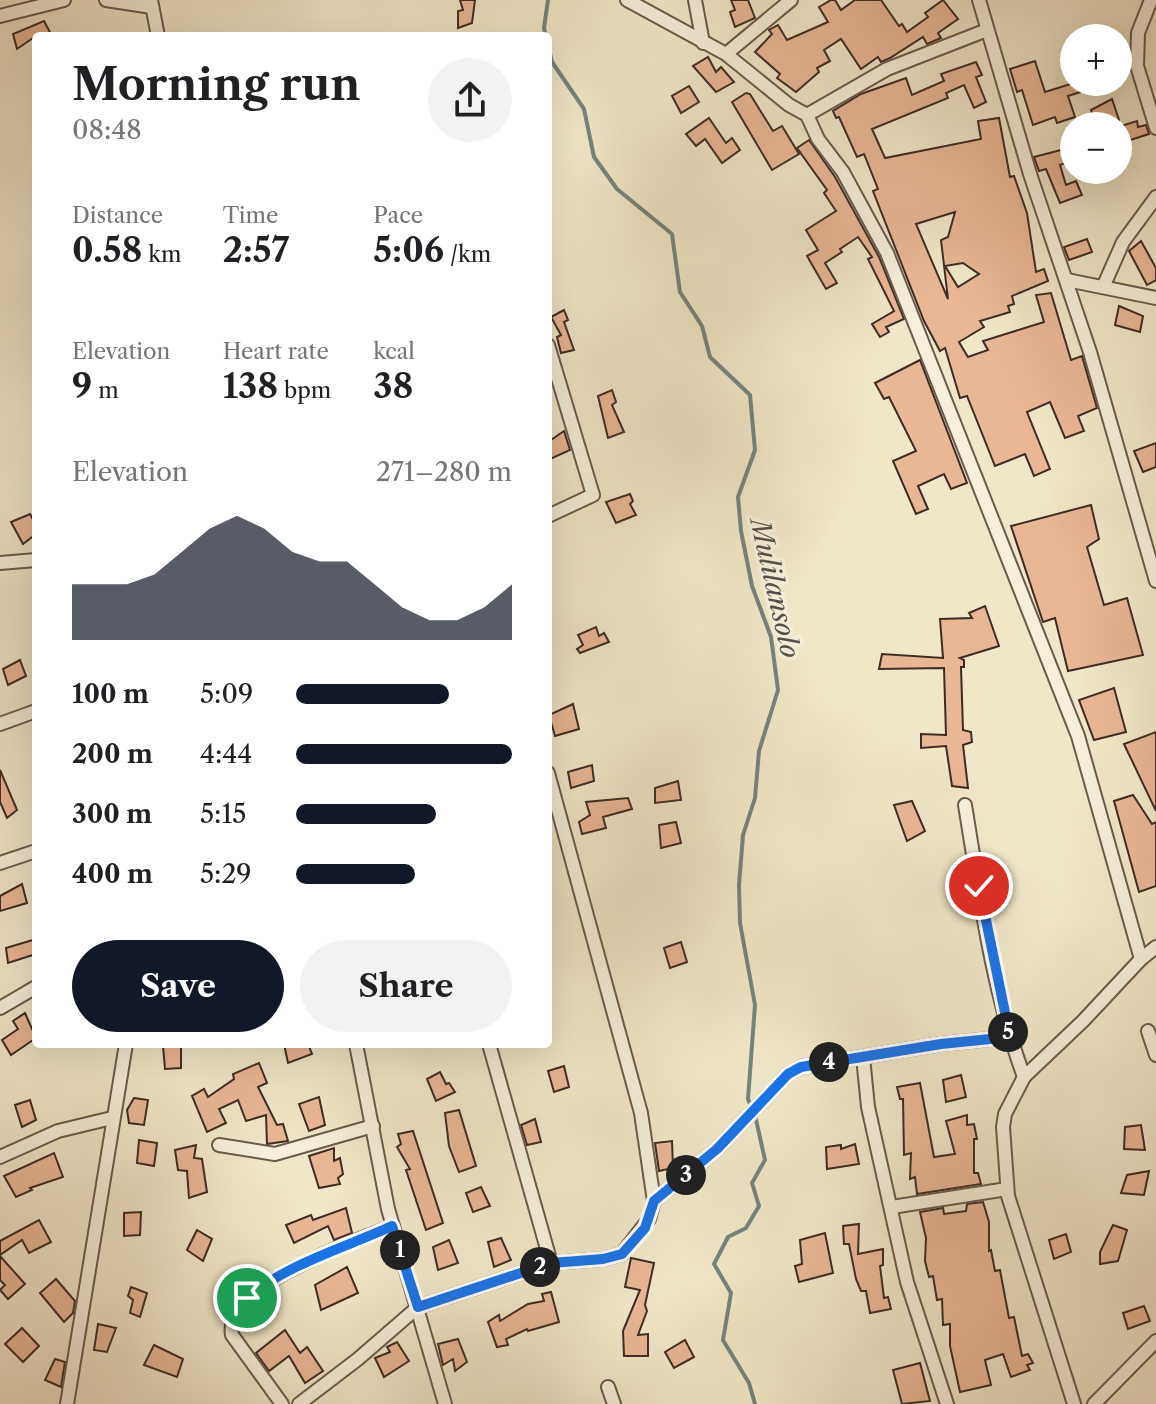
<!DOCTYPE html>
<html lang="en">
<head>
<meta charset="utf-8">
<style>
  :root { --surface:#fff; --page:#f2f2f2; --text:#202124; --muted:#757577; --accent:#111827 }
  body { margin:0; font-family:"Libre Caslon Text",serif; background:var(--page); color:var(--text); height:100vh; display:flex; flex-direction:column; font-size:30px; white-space:nowrap }
  * { box-sizing:border-box; margin:0 }
  p { font-size:26px; color:var(--muted) }
  .icon { flex:none; width:44px; height:44px; fill:none; stroke:currentColor; stroke-width:2; stroke-linecap:round; stroke-linejoin:round }
  .map { position:relative; flex:1; overflow:hidden }
  .panel { position:absolute; left:32px; top:32px; width:520px; height:1016px; display:flex; flex-direction:column; background:var(--surface); border-radius:8px; box-shadow:0 8px 32px #0002 }
  .panel>* { flex:none }
  .fabs { position:absolute; left:1060px; top:24px; display:grid; gap:16px }
  .fabs a { display:grid; place-items:center; width:72px; height:72px; border-radius:50%; background:var(--surface); box-shadow:0 8px 32px #0002; font-size:40px }
  .pin { position:absolute; display:grid; place-items:center; width:68px; height:68px; color:#fff; margin:-34px; border:4px solid #fff; border-radius:50%; box-shadow:0 2px 8px #0007 }
  .km { position:absolute; width:40px; height:40px; margin:-20px; border-radius:50%; background:#222; color:#fff; font-size:22px; line-height:40px; text-align:center }
  .round { display:grid; place-items:center; flex:none; width:84px; height:84px; border-radius:42px; background:var(--page) }
  .summary { display:flex; align-items:center; justify-content:space-between; height:136px; padding:0 40px }
  h1 { font-size:44px; font-weight:800; line-height:60px }
  .figures { display:grid; grid-template-columns:repeat(3,1fr); gap:12px; height:136px; padding:8px 40px }
  .figures div { display:grid; align-content:center }
  .figures b { font-size:34px; font-weight:800 }
  .figures small { font-size:22px; font-weight:400 }
  .figures p { font-size:22px }
  .chart { height:224px; padding:16px 40px }
  .chart p { display:flex; justify-content:space-between }
  .chart svg { width:100%; height:144px; margin-top:8px; fill:var(--accent); opacity:.7 }
  .action { display:flex; gap:16px; margin-top:auto; padding:16px 40px }
  .action a { flex:1; height:92px; border-radius:48px; background:var(--accent); color:#fff; font-size:32px; font-weight:800; line-height:92px; text-align:center }
  .action a+a { background:var(--page); color:var(--text) }
  ul { padding:0 40px; list-style:none; font-size:26px }
  li { display:grid; grid-template-columns:128px 96px 1fr; align-items:center; height:60px }
  li i { height:20px; border-radius:10px; background:var(--accent) }
  .map>svg:first-child { display:block }
  .lines { fill:none; stroke-linecap:round; stroke-linejoin:round }
  .stream { stroke:#75847f; stroke-width:4 }
  .building { fill:#e9b794; stroke:#3d2c26; stroke-width:2; fill-rule:evenodd }
  .minor-casing { stroke:#6a5b4e; stroke-width:16 }
  .minor { stroke:#f5efdb; stroke-width:12 }
  .route-casing { stroke:#fff; stroke-width:16 }
  .route { stroke:#1a73e8; stroke-width:10 }
  .labels { text-anchor:middle; stroke-width:7; stroke-linejoin:round; paint-order:stroke }
  .water-label { font-size:26px; font-style:italic; fill:#54514b; stroke:#f5efdb }
</style>
</head>
<body>
<div class="map">
<svg width="1156" height="1404" viewBox="0 0 1156 1404">
  <rect width="100%" height="100%" fill="#f0e7c8"/>
  <filter id="stains"><feTurbulence type="fractalNoise" baseFrequency=".0025" numOctaves="4"/><feColorMatrix values="0 0 0 0 .2 0 0 0 0 .09 0 0 0 0 .02 0 0 0 .5 -.17"/></filter>
  <radialGradient id="worn" r=".72"><stop offset=".6" stop-color="#630" stop-opacity="0"/><stop offset="1" stop-color="#630" stop-opacity=".3"/></radialGradient>
  <g class="lines">
    <!-- stream -->
    <g class="stream">
      <path d="M546,36L544,28L548,0"/>
      <path d="M548,45L552,62L584,109L594,157L617,189L672,234L680,292L702,326L710,357L750,395L755,450L738,497L741,531L752,586L771,637L778,690L759,751L755,798L743,835L739,885L740,923L755,1005L748,1099L752,1109"/>
      <path d="M755,1404L749,1383L723,1340L731,1293L714,1264L728,1237L746,1228L759,1206L752,1183L765,1160L755,1115"/>
    </g>
  </g>
  <!-- building -->
  <g class="building">
    <path d="M460,0H475L472,23L458,28V11L463,10Z"/>
    <path d="M731,0H748L755,18L735,27L730,12L735,10Z"/>
    <path d="M831,0H835L841,10L855,0H881L899,26L902,24L907,32L928,17L925,13L943,0L958,19L938,33L941,38L927,44L923,37L890,58L881,62L878,57L861,69L841,39L824,50L830,61L817,68L819,72L796,92L777,78L780,74L755,52L772,34L769,30L778,25L787,40L828,22L819,7Z"/>
    <path d="M44,21L52,36H36L17,49L13,34Z"/>
    <path d="M708,57L716,72L721,67L734,82L716,92L693,66Z"/>
    <path d="M1035,61L1045,92L1077,82L1106,84L1068,96L1075,117L1057,123L1055,117L1033,125L1022,90L1017,92L1010,69Z"/>
    <path d="M976,62L982,75L976,77L986,102L974,108L964,85L946,93L948,98L872,129L885,158L981,139L978,121L999,118L1010,177L1014,176L1027,213L1036,272L1044,269L1048,281L1012,296L1014,304L1008,306L1010,312L980,321L984,327L959,342L968,357L988,350L983,341L1044,322L1036,295L1051,293L1071,360L1082,356L1097,408L1078,416L1084,431L1065,438L1050,402L1027,412L1050,469L1034,476L1025,454L995,466L967,396L960,398L945,348L940,351L924,321L873,191L878,189L864,154L857,157L839,117L836,118L833,111L861,94L906,78L912,95L944,81L941,74ZM955,212L948,237L941,240L948,299L916,224ZM963,263L979,274L958,287L945,266Z"/>
    <path d="M689,86L699,102L681,113L672,96Z"/>
    <path d="M746,93L750,94L773,131L782,126L799,154L772,170L732,102Z"/>
    <path d="M1112,99L1119,120L1096,126L1091,110Z"/>
    <path d="M709,118L726,143L732,138L740,150L722,163L705,139L696,146L686,134Z"/>
    <path d="M1137,121L1138,127L1146,125L1149,134L1118,144V127Z"/>
    <path d="M809,140L835,177L879,257L904,319L886,327L889,332L880,337L872,324L894,311L868,259L872,257L858,237L840,249L842,252L825,263L837,283L826,289L807,256L818,250L806,230L836,211L824,193L827,190L797,148Z"/>
    <path d="M1061,150L1065,163L1060,165L1066,185L1076,181L1082,195L1060,203L1046,169L1039,171L1034,157Z"/>
    <path d="M1087,239L1092,252L1069,260L1064,247Z"/>
    <path d="M1141,241L1156,268V280L1147,285L1129,251Z"/>
    <path d="M1119,306L1143,316L1140,332L1115,325Z"/>
    <path d="M564,310L568,320L564,322L574,350L561,353L557,337L561,335L551,317Z"/>
    <path d="M920,360L967,483L951,489L944,474L918,486L928,509L916,514L893,461L916,451L889,397L884,399L875,383Z"/>
    <path d="M612,390L616,402L612,405L624,432L608,438L598,396Z"/>
    <path d="M564,431L570,450L548,460V442Z"/>
    <path d="M1156,443V467L1143,472L1134,451Z"/>
    <path d="M630,494L633,501L630,504L636,515L616,523L606,502Z"/>
    <path d="M1091,505L1099,539L1087,547L1104,605L1127,598L1143,655L1068,671L1055,618L1043,622L1011,526Z"/>
    <path d="M30,514L36,525V534L23,544L11,522Z"/>
    <path d="M985,606L999,646L960,658L964,660V667H961L963,730L971,732L972,742L963,745L968,788L952,786L946,746L921,748V734L946,735L944,668L879,669L882,654L943,658L940,619L972,618L969,613Z"/>
    <path d="M596,627L599,636L604,633L609,642L580,653L577,649L583,645L578,635Z"/>
    <path d="M20,660L26,676L8,685L3,669Z"/>
    <path d="M1114,688L1126,732L1094,740L1079,700Z"/>
    <path d="M573,704L579,729L555,736L549,715Z"/>
    <path d="M1156,732V811L1124,744Z"/>
    <path d="M592,765L594,781L571,788L568,772Z"/>
    <path d="M0,770L17,810L7,818L0,802Z"/>
    <path d="M678,781L681,800L655,803V788Z"/>
    <path d="M1133,795L1152,824L1156,822V886L1139,892L1114,801Z"/>
    <path d="M628,798L632,809L603,817L606,828L582,834L579,822L590,815L586,802Z"/>
    <path d="M912,801L925,831L907,841L894,805Z"/>
    <path d="M676,822L681,843L661,848L659,825Z"/>
    <path d="M22,884L27,903L0,911V896Z"/>
    <path d="M36,939V954L8,963L6,948Z"/>
    <path d="M681,942L687,962L670,968L664,948Z"/>
    <path d="M25,1013L36,1038L11,1055L2,1040L18,1029L13,1021Z"/>
    <path d="M284,1044H308L312,1054L288,1063Z"/>
    <path d="M181,1045V1068L165,1069L163,1046Z"/>
    <path d="M259,1063L267,1083L258,1087L277,1125L283,1124L288,1141L267,1144L266,1115L246,1121L238,1100L219,1109L226,1123L207,1132L192,1096L204,1089L208,1097L234,1079L233,1074Z"/>
    <path d="M564,1066L569,1087L554,1092L548,1071Z"/>
    <path d="M440,1072L446,1084L449,1083L455,1092L436,1101L427,1079Z"/>
    <path d="M961,1075L966,1097L946,1102L943,1080Z"/>
    <path d="M920,1083L934,1157L955,1154L946,1121L967,1115V1125L974,1124L977,1139H974V1173H978L981,1184L917,1194L915,1177L910,1179L911,1153L904,1155L903,1099H900L897,1087Z"/>
    <path d="M319,1097L325,1125L309,1131L299,1104Z"/>
    <path d="M134,1098L148,1100L144,1125L129,1123L127,1110Z"/>
    <path d="M30,1100L36,1120L22,1127L15,1105Z"/>
    <path d="M459,1110L476,1166L459,1172L449,1146L445,1113Z"/>
    <path d="M535,1119L541,1142L527,1145L521,1125Z"/>
    <path d="M1141,1125L1145,1150L1124,1149L1125,1127Z"/>
    <path d="M413,1131L443,1223L426,1230L406,1170L410,1169L397,1147L401,1144L398,1134Z"/>
    <path d="M139,1140L157,1143L154,1166L137,1163Z"/>
    <path d="M672,1141L673,1168L659,1171L655,1143Z"/>
    <path d="M855,1144L859,1164L827,1169L826,1147L841,1145V1149Z"/>
    <path d="M196,1145L194,1158L202,1159L207,1192L189,1198L187,1171L178,1170L175,1150Z"/>
    <path d="M334,1148V1161L340,1158L343,1174L338,1178L340,1184L319,1188L309,1156Z"/>
    <path d="M54,1153L63,1177L30,1188L32,1190L16,1197L4,1176Z"/>
    <path d="M1149,1171L1144,1195L1121,1193L1127,1175Z"/>
    <path d="M481,1187L490,1206L473,1212L466,1193Z"/>
    <path d="M983,1202L989,1222V1251L991,1250L995,1271L1000,1270L1009,1318L1014,1317L1022,1356L1028,1354L1033,1363L1027,1365L1030,1370L1011,1377L1003,1354L985,1360L991,1385L960,1392L950,1346V1324L943,1325L942,1299L937,1300L933,1276L929,1277L925,1261L926,1238L920,1212L943,1208L944,1214L966,1211L967,1204Z"/>
    <path d="M346,1208L352,1233L334,1240L328,1226L294,1243L286,1225L311,1215L313,1220Z"/>
    <path d="M141,1212L140,1235L124,1236V1213Z"/>
    <path d="M39,1220L51,1242L29,1253L22,1240L0,1255V1241Z"/>
    <path d="M859,1224L858,1254L883,1249V1265L880,1266L884,1298L888,1297L891,1309L870,1313L866,1291H861L856,1279L849,1244H844L843,1226Z"/>
    <path d="M1113,1225L1127,1230L1118,1261L1100,1264V1252Z"/>
    <path d="M197,1230L212,1239L203,1261L187,1250Z"/>
    <path d="M825,1233L833,1273L799,1282L795,1266L802,1264L800,1240Z"/>
    <path d="M1066,1234L1071,1252L1054,1259L1049,1240Z"/>
    <path d="M501,1238L511,1260L494,1267L488,1242Z"/>
    <path d="M449,1240L458,1263L438,1270L433,1247Z"/>
    <path d="M0,1256L25,1284L8,1299L0,1290L5,1285L0,1280Z"/>
    <path d="M631,1258L654,1263L645,1305L647,1311L638,1335L648,1334V1356H624L623,1331L640,1290L625,1287Z"/>
    <path d="M347,1267L358,1293L321,1310L315,1285Z"/>
    <path d="M56,1279L75,1301L73,1313L64,1322L40,1293Z"/>
    <path d="M131,1287L147,1293L140,1317L130,1313L133,1300L128,1296Z"/>
    <path d="M551,1292L559,1322L528,1331L527,1329L506,1339L508,1345L497,1347L488,1322L499,1315L500,1321L528,1304L544,1301L542,1294Z"/>
    <path d="M1144,1306L1150,1321L1128,1329L1123,1313Z"/>
    <path d="M98,1324L116,1328L107,1352L94,1350Z"/>
    <path d="M22,1328L39,1346L23,1362L5,1344Z"/>
    <path d="M285,1330L300,1353L307,1347L323,1371L305,1383L289,1356L269,1371L256,1353Z"/>
    <path d="M458,1339L467,1362L455,1371L453,1359L443,1365L438,1344Z"/>
    <path d="M685,1340L694,1357L674,1368L665,1352Z"/>
    <path d="M397,1342L409,1361L384,1377L375,1358L390,1352L387,1347Z"/>
    <path d="M154,1345L183,1359L177,1377L144,1365Z"/>
    <path d="M55,1359L65,1362L61,1387L45,1380Z"/>
    <path d="M920,1363L930,1401L902,1404L893,1370Z"/>
  </g>
  <g class="lines">
    <defs>
      <g id="minor">
        <path d="M106,0L152,7"/>
        <path d="M151,0L158,36"/>
        <path d="M627,0L726,54L789,105L807,115L818,139L843,172L887,253L1078,736L1141,959"/>
        <path d="M695,0L703,43"/>
        <path d="M979,0L1030,174L1090,352L1156,581"/>
        <path d="M1151,0L1138,33L1137,66L1156,128"/>
        <path d="M0,16L64,0"/>
        <path d="M726,54L791,0"/>
        <path d="M807,115L887,69L987,30"/>
        <path d="M1067,280L1156,298"/>
        <path d="M1104,285L1123,242L1156,197"/>
        <path d="M548,345L593,495L548,516"/>
        <path d="M0,563L36,560"/>
        <path d="M0,724L36,711"/>
        <path d="M965,805C980,896 992,990 1024,1077"/>
        <path d="M0,863L36,851"/>
        <path d="M0,1008L36,987"/>
        <path d="M1148,1031L1156,1055"/>
        <path d="M356,1044L388,1209L445,1404"/>
        <path d="M489,1044L551,1263"/>
        <path d="M863,1057L868,1107L907,1282L947,1404"/>
        <path d="M219,1145L275,1154L373,1126"/>
        <path d="M0,1157L58,1131L112,1118"/>
        <path d="M654,1201L717,1149L788,1074L801,1067L941,1044L1010,1037"/>
        <path d="M892,1207L1007,1189"/>
        <path d="M608,1387L614,1404"/>
        <path d="M67,1404L126,1044"/>
        <path d="M282,1404L232,1335C223,1284 355,1243 392,1226"/>
        <path d="M299,1404L358,1359L418,1307L551,1263L603,1259L622,1254L649,1219L654,1201L641,1113L548,773"/>
        <path d="M1074,1404L1008,1196L1003,1127L1005,1114L1024,1077L1083,1021L1141,959L1156,947"/>
        <path d="M1094,1404L1156,1341"/>
      </g>
    </defs>
    <!-- minor casing -->
    <use href="#minor" class="minor-casing"/>
    <!-- minor -->
    <use href="#minor" class="minor"/>
  </g>
  <g class="lines">
    <defs>
      <path id="route" d="M247,1298C287,1264 344,1248 392,1226L418,1307L551,1263L603,1259L622,1254L645,1228L654,1201L717,1149L788,1074L801,1067L941,1044L1010,1037L979,886"/>
    </defs>
    <!-- route casing -->
    <use href="#route" class="route-casing"/>
    <!-- route -->
    <use href="#route" class="route"/>
  </g>
  <g class="labels">
    <!-- water labels -->
    <g class="water-label">
      <text transform="translate(775 588) rotate(77)" y="9">Mulilansolo</text>
    </g>
  </g>
  <rect width="100%" height="100%" filter="url(#stains)"/>
  <rect width="100%" height="100%" fill="url(#worn)"/>
</svg>
<div class="fabs">
<a>+</a>
<a>−</a>
</div>
<div class="pin" style="left:247px;top:1298px;background:#1e9e55"><svg class="icon" aria-label="arrive" viewBox="0 0 24 24"><path d="M6 21V4h12l-3 4 3 4H6"/></svg></div>
<div class="pin" style="left:979px;top:886px;background:#d93025"><svg class="icon" aria-label="check" viewBox="0 0 24 24"><path d="M5 12l5 5 9-10"/></svg></div>
<b class="km" style="left:400px;top:1250px">1</b>
<b class="km" style="left:540px;top:1267px">2</b>
<b class="km" style="left:686px;top:1175px">3</b>
<b class="km" style="left:829px;top:1062px">4</b>
<b class="km" style="left:1008px;top:1032px">5</b>
<section class="panel">
<div class="summary"><div><h1>Morning run</h1><p>08:48</p></div><a class="round"><svg class="icon" aria-label="share" viewBox="0 0 24 24"><path d="M12 15V3M7 8l5-5 5 5M5 13v7h14v-7"/></svg></a></div>
<div class="figures">
<div><p>Distance</p><b>0.58<small> km</small></b></div>
<div><p>Time</p><b>2:57</b></div>
<div><p>Pace</p><b>5:06<small> /km</small></b></div>
</div>
<div class="figures">
<div><p>Elevation</p><b>9<small> m</small></b></div>
<div><p>Heart rate</p><b>138<small> bpm</small></b></div>
<div><p>kcal</p><b>38</b></div>
</div>
<div class="chart"><p><span>Elevation</span>271–280 m</p>
<svg viewBox="0 0 160 44" preserveAspectRatio="none"><path d="M0 44V27L10 27L20 27L30 24L40 17L50 10L60 6L70 10L80 17L90 20L100 20L110 27L120 34L130 38L140 38L150 34L160 27V44z"/></svg>
</div>
<ul>
<li><b>100 m</b>5:09<i style="width:71%"></i></li>
<li><b>200 m</b>4:44<i style="width:100%"></i></li>
<li><b>300 m</b>5:15<i style="width:65%"></i></li>
<li><b>400 m</b>5:29<i style="width:55%"></i></li>
</ul>
<div class="action"><a>Save</a><a>Share</a></div>
</section>
</div>
</body>
</html>
